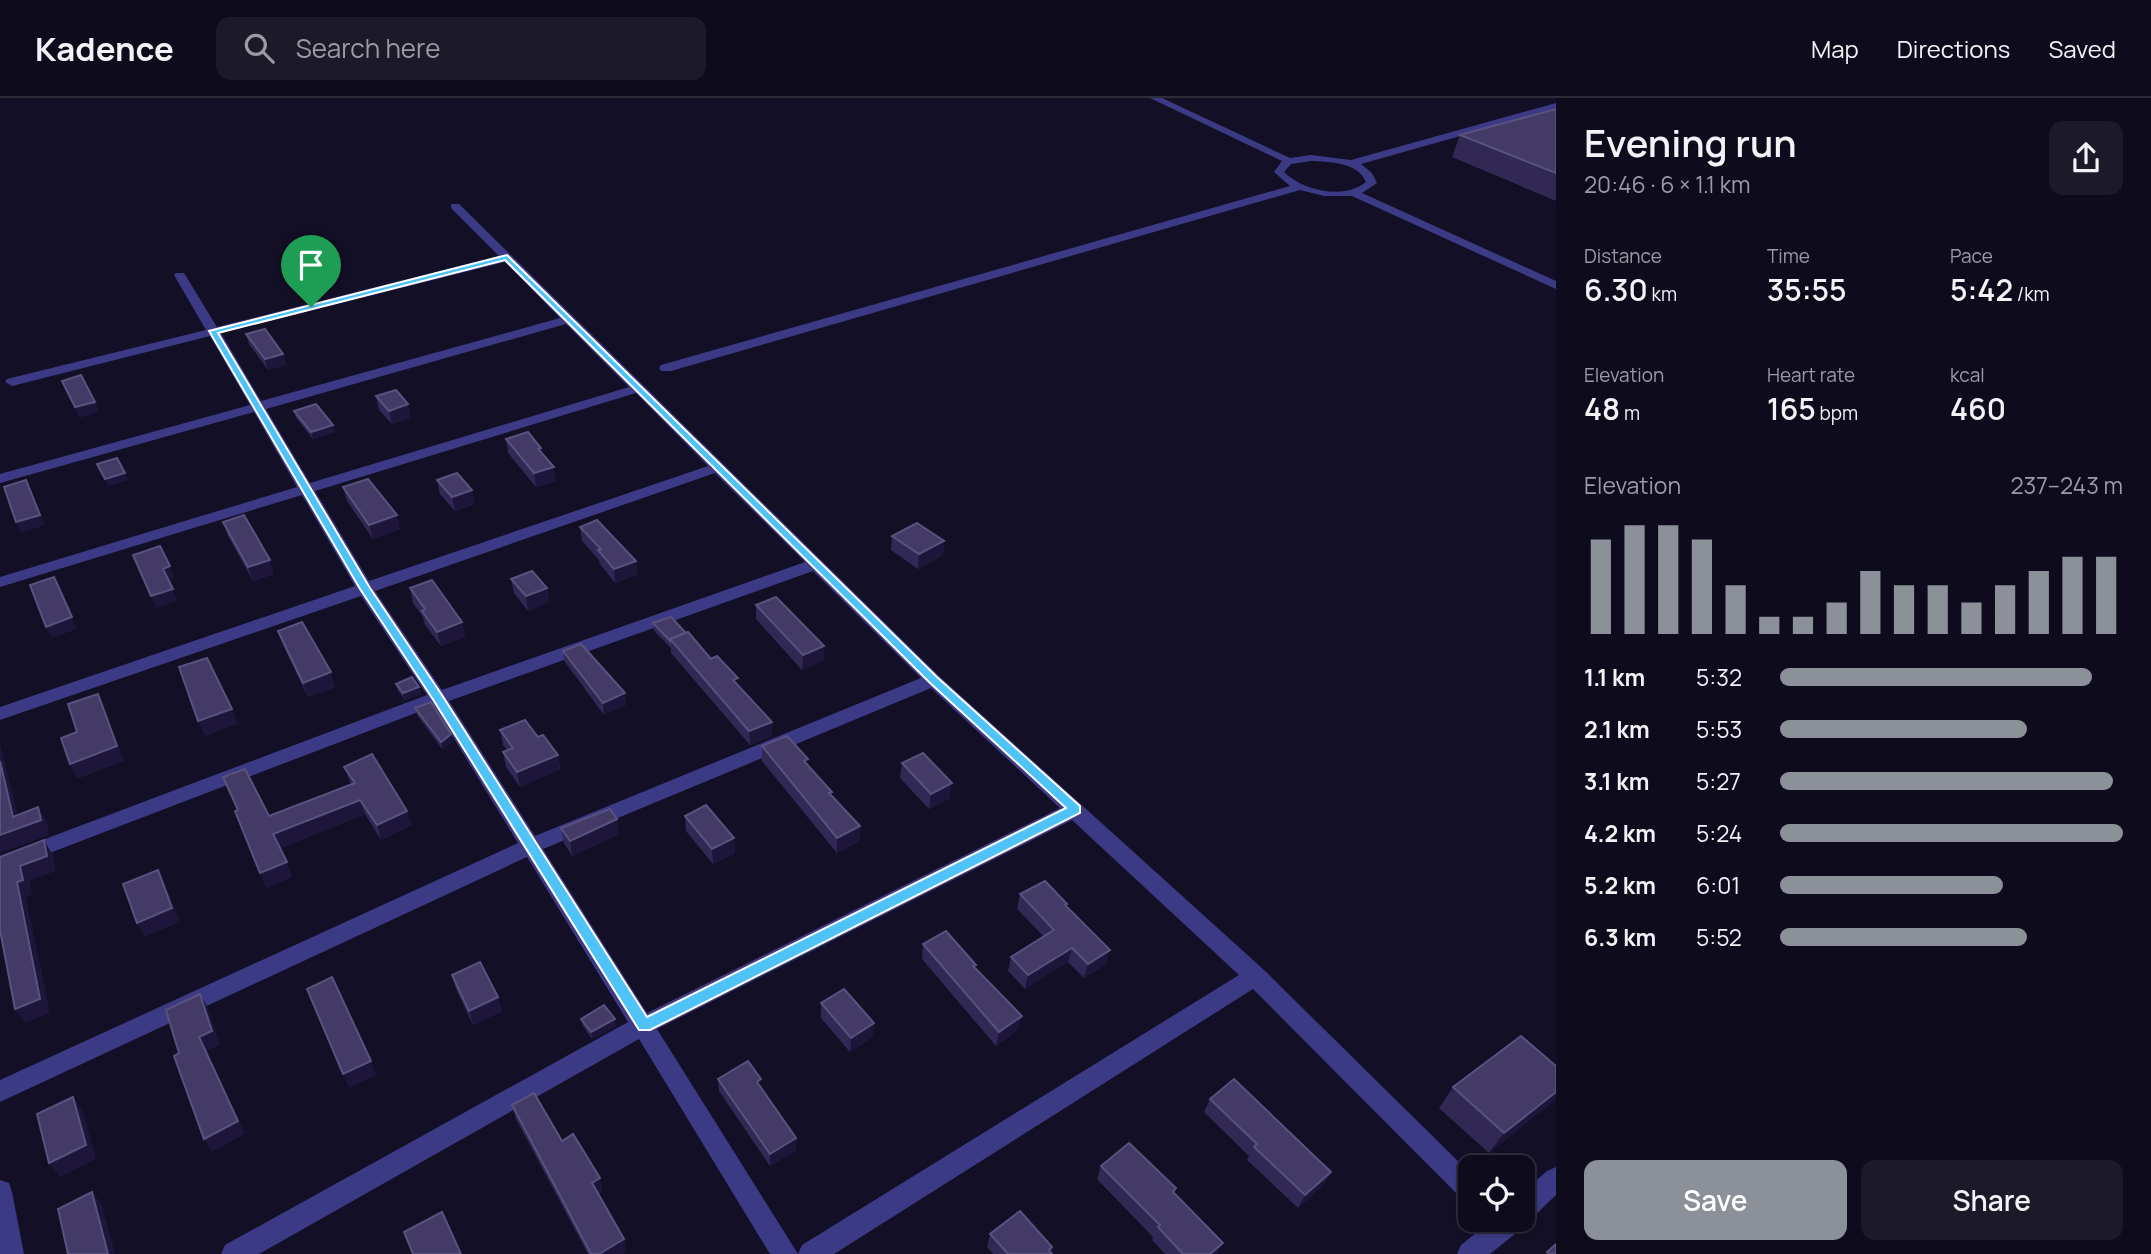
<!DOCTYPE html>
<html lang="en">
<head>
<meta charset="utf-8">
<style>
  :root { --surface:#0e0b1c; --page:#1c1929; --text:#f1f3f6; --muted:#9b9ba3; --line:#2e2b3b; --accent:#8c9099 }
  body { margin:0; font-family:Manrope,sans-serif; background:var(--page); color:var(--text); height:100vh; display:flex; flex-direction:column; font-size:26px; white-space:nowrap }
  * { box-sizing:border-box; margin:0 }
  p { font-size:23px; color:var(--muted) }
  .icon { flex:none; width:38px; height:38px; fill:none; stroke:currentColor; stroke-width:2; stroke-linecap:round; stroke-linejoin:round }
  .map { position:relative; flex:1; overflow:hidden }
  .sheet { display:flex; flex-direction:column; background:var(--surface); width:595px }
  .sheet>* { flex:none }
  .tools { position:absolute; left:1458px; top:1057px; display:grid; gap:14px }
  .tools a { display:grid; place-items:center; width:77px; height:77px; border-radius:14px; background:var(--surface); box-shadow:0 2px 5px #0004,0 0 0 2px var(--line); font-size:35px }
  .pin { position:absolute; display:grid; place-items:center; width:60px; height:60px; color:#fff; margin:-72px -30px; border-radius:50% 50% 50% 0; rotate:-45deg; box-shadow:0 0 7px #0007 }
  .pin .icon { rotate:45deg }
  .round { display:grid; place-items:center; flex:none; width:74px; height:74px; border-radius:14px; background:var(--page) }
  .summary { display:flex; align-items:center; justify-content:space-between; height:119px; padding:0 28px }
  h1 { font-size:38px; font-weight:600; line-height:52px }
  .metrics { display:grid; grid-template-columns:repeat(3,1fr); gap:10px; height:119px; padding:7px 28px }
  .metrics div { display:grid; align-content:center }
  .metrics b { font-size:30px; font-weight:600 }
  .metrics small { font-size:19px; font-weight:400 }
  .metrics p { font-size:19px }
  .chart { height:196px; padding:14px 28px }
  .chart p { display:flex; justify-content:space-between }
  .chart svg { width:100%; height:126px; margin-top:7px; stroke:var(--accent); stroke-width:6 }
  .cta { display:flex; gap:14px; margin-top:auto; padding:14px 28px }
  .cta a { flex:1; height:80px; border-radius:14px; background:var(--accent); color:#fff; font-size:28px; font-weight:600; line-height:80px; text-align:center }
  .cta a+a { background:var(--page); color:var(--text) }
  ul { padding:0 28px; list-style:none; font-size:23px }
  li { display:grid; grid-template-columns:112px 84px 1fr; align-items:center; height:52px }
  li i { height:18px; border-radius:9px; background:var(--accent) }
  header { display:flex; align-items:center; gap:42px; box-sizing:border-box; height:98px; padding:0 35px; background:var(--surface); border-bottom:2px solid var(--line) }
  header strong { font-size:33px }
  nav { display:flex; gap:38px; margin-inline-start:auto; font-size:24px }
  .search { width:490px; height:63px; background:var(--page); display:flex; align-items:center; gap:18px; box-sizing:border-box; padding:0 24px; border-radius:14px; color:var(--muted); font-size:26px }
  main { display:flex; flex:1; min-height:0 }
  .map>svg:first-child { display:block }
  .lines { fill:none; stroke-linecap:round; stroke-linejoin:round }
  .minor { fill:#3d3a85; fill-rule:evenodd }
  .wall { fill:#312854 }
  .shaded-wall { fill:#1d163a }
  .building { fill:#433a66; stroke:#5a527e; stroke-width:2 }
  .route { fill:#4fc3f7; stroke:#fff; stroke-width:2; fill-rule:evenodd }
</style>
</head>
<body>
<header>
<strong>Kadence</strong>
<div class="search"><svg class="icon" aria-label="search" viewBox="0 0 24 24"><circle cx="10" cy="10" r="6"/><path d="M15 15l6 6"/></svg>Search here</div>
<nav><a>Map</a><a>Directions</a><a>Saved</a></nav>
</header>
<main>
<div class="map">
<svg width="1556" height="1156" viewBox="0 0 1556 1156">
  <rect width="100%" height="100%" fill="#130f26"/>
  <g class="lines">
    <!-- minor -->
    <g class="minor">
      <path d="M1150,0H1162L1290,60L1311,57L1351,62L1556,5V11L1361,66L1372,75L1377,85L1362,95L1556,183V191L1352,98H1324L1300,92L671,273H661L659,270L661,267L1290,88L1274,74L1282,63ZM1311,63C1330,64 1358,64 1366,84C1344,102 1303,93 1284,74L1291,66Z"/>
      <path d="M451,106H459L939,578L1263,871L1470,1075V1104L1461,1100L1253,891L834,1156H798L802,1147L1239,877L1072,722L657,931L798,1156H770L639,941L259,1156H221L225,1147L628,924L527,759L0,1004V982L518,745L434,608L0,774V758L427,597L361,498L0,622V609L355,488L302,397L0,489V479L297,389L254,314L0,385V376L250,307L210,238L12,288L5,284L7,281L206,232L174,177L176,175H184L217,229L499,158L451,110ZM505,164L560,220L261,303L221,235ZM566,226L629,289L310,385L266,311ZM636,295L708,368L369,483L315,393ZM715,375L805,464L442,592L375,493ZM813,473L921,580L535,738L449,603ZM931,590L1060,710L647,915L543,751Z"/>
      <path d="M1556,1069V1097L1531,1121L1524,1123L1521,1131L1490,1156H1457L1461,1147L1492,1122H1522V1095L1547,1073Z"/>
      <path d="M0,1082L9,1085L12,1094L24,1156H0Z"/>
    </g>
  </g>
  <!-- wall -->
  <g class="wall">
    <path d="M1556,11V103L1452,59L1460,37Z"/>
    <path d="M246,236L283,256L286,267L268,272L249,246Z"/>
    <path d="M376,298L411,320L392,326L379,312Z"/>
    <path d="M294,313L335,334L313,341L296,320Z"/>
    <path d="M506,341L541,350L542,355L556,383L536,389L508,355Z"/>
    <path d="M437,382L475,406L455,413L440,396Z"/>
    <path d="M343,389L400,431L373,441L347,403Z"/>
    <path d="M223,424L274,476L253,483L228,438Z"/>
    <path d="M580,429L636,463L637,477L615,485L600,466L599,462L582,443Z"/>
    <path d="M892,438L944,443L943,457L918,471L891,452Z"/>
    <path d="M511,481L547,490L549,504L528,513L514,495Z"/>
    <path d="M410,490L462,524L465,539L441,548L425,527L423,519L413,505Z"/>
    <path d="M756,507L824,562L802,572L756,521Z"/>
    <path d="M653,525L711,561L738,587L772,624V638L750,647L671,555V550L654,533Z"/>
    <path d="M278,533L335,589L308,599L283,547Z"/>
    <path d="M563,553L625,595L626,607L604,617L565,564Z"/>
    <path d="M396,586L421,596L405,602L398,593Z"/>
    <path d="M415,610L453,643L442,651L417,617Z"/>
    <path d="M500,632L538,639L558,657L560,671L520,689L506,669L503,654L507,652L503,647Z"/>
    <path d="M762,648L807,667L831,698L860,728L859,743L837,755L762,663Z"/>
    <path d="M902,665L950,700L929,711L900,680Z"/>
    <path d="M344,669L412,727L381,742L365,716L280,750L292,779L266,790L238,712L223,679L269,718L351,686Z"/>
    <path d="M685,718L734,740L735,755L713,766L686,733Z"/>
    <path d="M561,730L619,736L572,758L564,745Z"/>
    <path d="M1020,796L1067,806L1066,809L1106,866L1084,880L1068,864L1025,891L1008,873L1011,859L1043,838L1017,811Z"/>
    <path d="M923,846L976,871L1018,932L996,948L922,861Z"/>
    <path d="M452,877L498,899L502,913L473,927L456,891Z"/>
    <path d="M821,905L874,925L872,939L850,954L821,920Z"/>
    <path d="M581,921L616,928L592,941L583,928Z"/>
    <path d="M1556,968L1489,1055L1439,1010L1453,989Z"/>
    <path d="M718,981L761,989L796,1040V1052L770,1068L719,993Z"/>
    <path d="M1210,1001L1331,1074L1323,1087L1298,1110L1247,1062L1249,1058L1204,1014Z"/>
    <path d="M512,1007L562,1043L602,1093L599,1096L624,1141L626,1153L622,1156H588L516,1021Z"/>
    <path d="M1101,1068L1176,1090L1174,1095L1217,1156H1165L1152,1142L1153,1139L1097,1081Z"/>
    <path d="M990,1136L1052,1149L1051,1154L1052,1156H993L987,1149Z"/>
  </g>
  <!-- shaded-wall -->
  <g class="shaded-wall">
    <path d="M283,256L286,267L268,272L265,261Z"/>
    <path d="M95,304L99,314L79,320L75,309Z"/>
    <path d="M408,306L411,320L392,326L389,313Z"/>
    <path d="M333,327L335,334L313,341L311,334Z"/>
    <path d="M554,369L556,383L536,389L534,375Z"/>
    <path d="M125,375L128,382L108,388L105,381Z"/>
    <path d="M26,382L45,427L21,435L16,424Z"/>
    <path d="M472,392L475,406L455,413L452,399Z"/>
    <path d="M397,417L400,431L373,441L369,427Z"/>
    <path d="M944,443L943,457L918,471L919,456Z"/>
    <path d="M270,462L274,476L253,483L248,469Z"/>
    <path d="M636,463L637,477L615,485L614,471Z"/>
    <path d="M170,468L174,480L167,482L163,471Z"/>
    <path d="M59,490L77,531L52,540L46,529Z"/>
    <path d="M547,490L549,504L528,513L526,498Z"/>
    <path d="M173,491L177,503L156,510L151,498Z"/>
    <path d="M462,524L465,539L441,548L437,534Z"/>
    <path d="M824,548V562L802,572L803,557Z"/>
    <path d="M331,574L335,589L308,599L303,585Z"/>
    <path d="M419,589L421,596L405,602L403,595Z"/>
    <path d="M625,595L626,607L604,617L603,605Z"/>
    <path d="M98,596L105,611L124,663L77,681L70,666Z"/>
    <path d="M232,611L238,626L205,638L198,623Z"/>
    <path d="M772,624V638L750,647L749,633Z"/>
    <path d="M451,636L453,643L442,651L441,644Z"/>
    <path d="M0,645L21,729L38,709L47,724L49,737L0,755V737L13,719L0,663Z"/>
    <path d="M558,657L560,671L520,689L517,674Z"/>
    <path d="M952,685L950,700L929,711L931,696Z"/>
    <path d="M360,702L365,716L279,751L273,736Z"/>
    <path d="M407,713L412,727L381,742L377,727Z"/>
    <path d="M617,721L619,736L572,758L570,743Z"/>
    <path d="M860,728L859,743L837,755V740Z"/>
    <path d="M734,740L735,755L713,766L712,751Z"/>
    <path d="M44,742L53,757L56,773L30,782L32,797L26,799L50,915L25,925L15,911L17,784L20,768Z"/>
    <path d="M287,764L292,779L266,790L260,775Z"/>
    <path d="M158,772L165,786L180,824L145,839L137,825Z"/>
    <path d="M1072,850L1068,864L1025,891L1028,877Z"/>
    <path d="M1110,852L1106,866L1084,880L1088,866Z"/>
    <path d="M200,896L208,910L220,947L206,953L245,1036L212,1054L204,1041L199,939Z"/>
    <path d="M498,899L502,913L473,927L469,913Z"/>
    <path d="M1022,918L1018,932L996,948L999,934Z"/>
    <path d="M615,921L616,928L592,941L591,934Z"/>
    <path d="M874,925L872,939L850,954L851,940Z"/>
    <path d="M371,963L376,977L349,990L343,976Z"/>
    <path d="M1556,994V1002L1489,1055L1504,1035Z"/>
    <path d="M73,999L83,1013L96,1061L60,1079L49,1065Z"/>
    <path d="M796,1040V1052L770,1068V1056Z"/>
    <path d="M1331,1074L1323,1087L1298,1110L1305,1097Z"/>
    <path d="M600,1080L602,1093L595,1098L592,1085Z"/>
    <path d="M92,1094L102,1107L115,1156H108Z"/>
    <path d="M624,1141L626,1153L622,1156H599Z"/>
    <path d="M1223,1145L1217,1156H1210Z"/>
  </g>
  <!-- building -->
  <g class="building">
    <path d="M1556,11V75L1460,37Z"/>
    <path d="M265,231L283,256L265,261L246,236Z"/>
    <path d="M81,277L95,304L75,309L62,283Z"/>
    <path d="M396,292L408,306L389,313L376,298Z"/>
    <path d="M316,306L333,327L311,334L294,313Z"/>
    <path d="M528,334L541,350L538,351L554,369L534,375L506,341Z"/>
    <path d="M117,360L125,375L105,381L97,366Z"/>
    <path d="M457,375L472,392L452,399L437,382Z"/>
    <path d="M368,381L397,417L369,427L343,389Z"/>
    <path d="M26,382L40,417L16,424L4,389Z"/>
    <path d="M244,417L270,462L248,469L223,424Z"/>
    <path d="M597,422L636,463L614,471L598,452L601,451L580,429Z"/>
    <path d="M917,425L944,443L919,456L892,438Z"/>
    <path d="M160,448L170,468L163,471L173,491L151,498L133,457Z"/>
    <path d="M532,473L547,490L526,498L511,481Z"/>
    <path d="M54,479L72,519L46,529L30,487Z"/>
    <path d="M432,482L462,524L437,534L422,513L425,511L410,490Z"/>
    <path d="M776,499L824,548L803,557L756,507Z"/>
    <path d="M671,519L686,535L670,541V543L653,525Z"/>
    <path d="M302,524L331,574L303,585L278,533Z"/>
    <path d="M688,534L711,561L717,558L738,580L733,582L772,624L749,633L670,541Z"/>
    <path d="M581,546L625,595L603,605L563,553Z"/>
    <path d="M207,560L232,611L198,623L179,569Z"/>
    <path d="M412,579L419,589L403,595L396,586Z"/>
    <path d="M98,596L117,648L70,666L61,640L77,634L68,606Z"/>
    <path d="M431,604L451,636L441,644L415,610Z"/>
    <path d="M525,622L538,639L543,637L558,657L517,674L503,654L513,650L500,632Z"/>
    <path d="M787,638L808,661L804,663L832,694L829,695L860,728L837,740L762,648Z"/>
    <path d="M923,655L952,685L931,696L902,665Z"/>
    <path d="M372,656L407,713L377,727L360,702L273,736L287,764L260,775L235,713L238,712L223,679L245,671L269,718L355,685L344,669Z"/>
    <path d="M0,663L13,719L38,709L41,722L0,737Z"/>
    <path d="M706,707L734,740L712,751L685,718Z"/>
    <path d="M610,711L617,721L570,743L561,730Z"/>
    <path d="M44,742L47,758L20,768L23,782L17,784L40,901L15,911L0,832V759Z"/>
    <path d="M158,772L172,810L137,825L123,786Z"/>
    <path d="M1045,783L1067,806L1065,807L1110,852L1088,866L1072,850L1028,877L1011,859L1054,832L1020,796Z"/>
    <path d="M946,833L976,867L973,868L1022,918L999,934L923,846Z"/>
    <path d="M480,864L498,899L469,913L452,877Z"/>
    <path d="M332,879L371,963L343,976L307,891Z"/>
    <path d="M844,891L874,925L851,940L821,905Z"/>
    <path d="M200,896L212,933L199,939L238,1023L204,1041L174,958L179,955L166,912Z"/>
    <path d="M604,907L615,921L591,934L581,921Z"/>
    <path d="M1521,938L1556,968V994L1504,1035L1453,989Z"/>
    <path d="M748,963L761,981L757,984L796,1040L770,1056L718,981Z"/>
    <path d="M1234,981L1331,1074L1305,1097L1254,1049L1257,1046L1210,1001Z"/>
    <path d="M534,995L562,1043L573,1036L600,1080L592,1085L624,1141L599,1156H591L512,1007Z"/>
    <path d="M73,999L86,1047L49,1065L37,1016Z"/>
    <path d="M1129,1045L1176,1090L1173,1094L1223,1145L1210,1156H1183L1158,1129L1160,1127L1101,1068Z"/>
    <path d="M92,1094L108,1156H68L58,1111Z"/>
    <path d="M1020,1113L1052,1149L1049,1152L1052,1156H1008L990,1136Z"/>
    <path d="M442,1114L461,1156H413L404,1134Z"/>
    <path d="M1556,1146V1156H1549L1547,1154Z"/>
  </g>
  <!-- route -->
  <path class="route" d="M507,157L937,579L1080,708V715L650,932H639L434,603L360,491L209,233ZM505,162L929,584L1066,710L647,919L442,597L370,490L218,235Z"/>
</svg>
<div class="tools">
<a><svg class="icon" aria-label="locate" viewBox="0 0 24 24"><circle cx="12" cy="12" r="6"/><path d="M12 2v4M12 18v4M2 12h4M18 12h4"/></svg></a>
</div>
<div class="pin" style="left:311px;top:209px;background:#1e9e55"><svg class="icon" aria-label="arrive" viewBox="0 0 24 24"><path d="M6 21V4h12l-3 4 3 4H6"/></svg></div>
</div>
<section class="sheet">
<div class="summary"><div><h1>Evening run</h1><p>20:46 · 6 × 1.1 km</p></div><a class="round"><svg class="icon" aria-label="share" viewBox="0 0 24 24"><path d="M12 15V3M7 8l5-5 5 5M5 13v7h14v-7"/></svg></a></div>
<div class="metrics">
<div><p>Distance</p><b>6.30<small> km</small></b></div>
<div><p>Time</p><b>35:55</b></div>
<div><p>Pace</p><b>5:42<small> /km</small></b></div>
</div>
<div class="metrics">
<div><p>Elevation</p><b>48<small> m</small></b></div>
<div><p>Heart rate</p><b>165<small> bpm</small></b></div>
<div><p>kcal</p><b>460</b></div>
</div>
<div class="chart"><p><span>Elevation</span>237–243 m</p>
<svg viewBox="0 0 160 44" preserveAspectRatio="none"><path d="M5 44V11M15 44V6M25 44V6M35 44V11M45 44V27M55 44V38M65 44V38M75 44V33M85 44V22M95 44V27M105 44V27M115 44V33M125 44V27M135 44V22M145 44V17M155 44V17"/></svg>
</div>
<ul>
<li><b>1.1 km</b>5:32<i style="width:91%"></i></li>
<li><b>2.1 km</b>5:53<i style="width:72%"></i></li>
<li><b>3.1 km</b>5:27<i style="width:97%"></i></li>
<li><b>4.2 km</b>5:24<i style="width:100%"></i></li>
<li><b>5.2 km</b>6:01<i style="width:65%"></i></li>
<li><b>6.3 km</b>5:52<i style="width:72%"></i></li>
</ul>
<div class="cta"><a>Save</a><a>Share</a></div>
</section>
</main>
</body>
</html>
